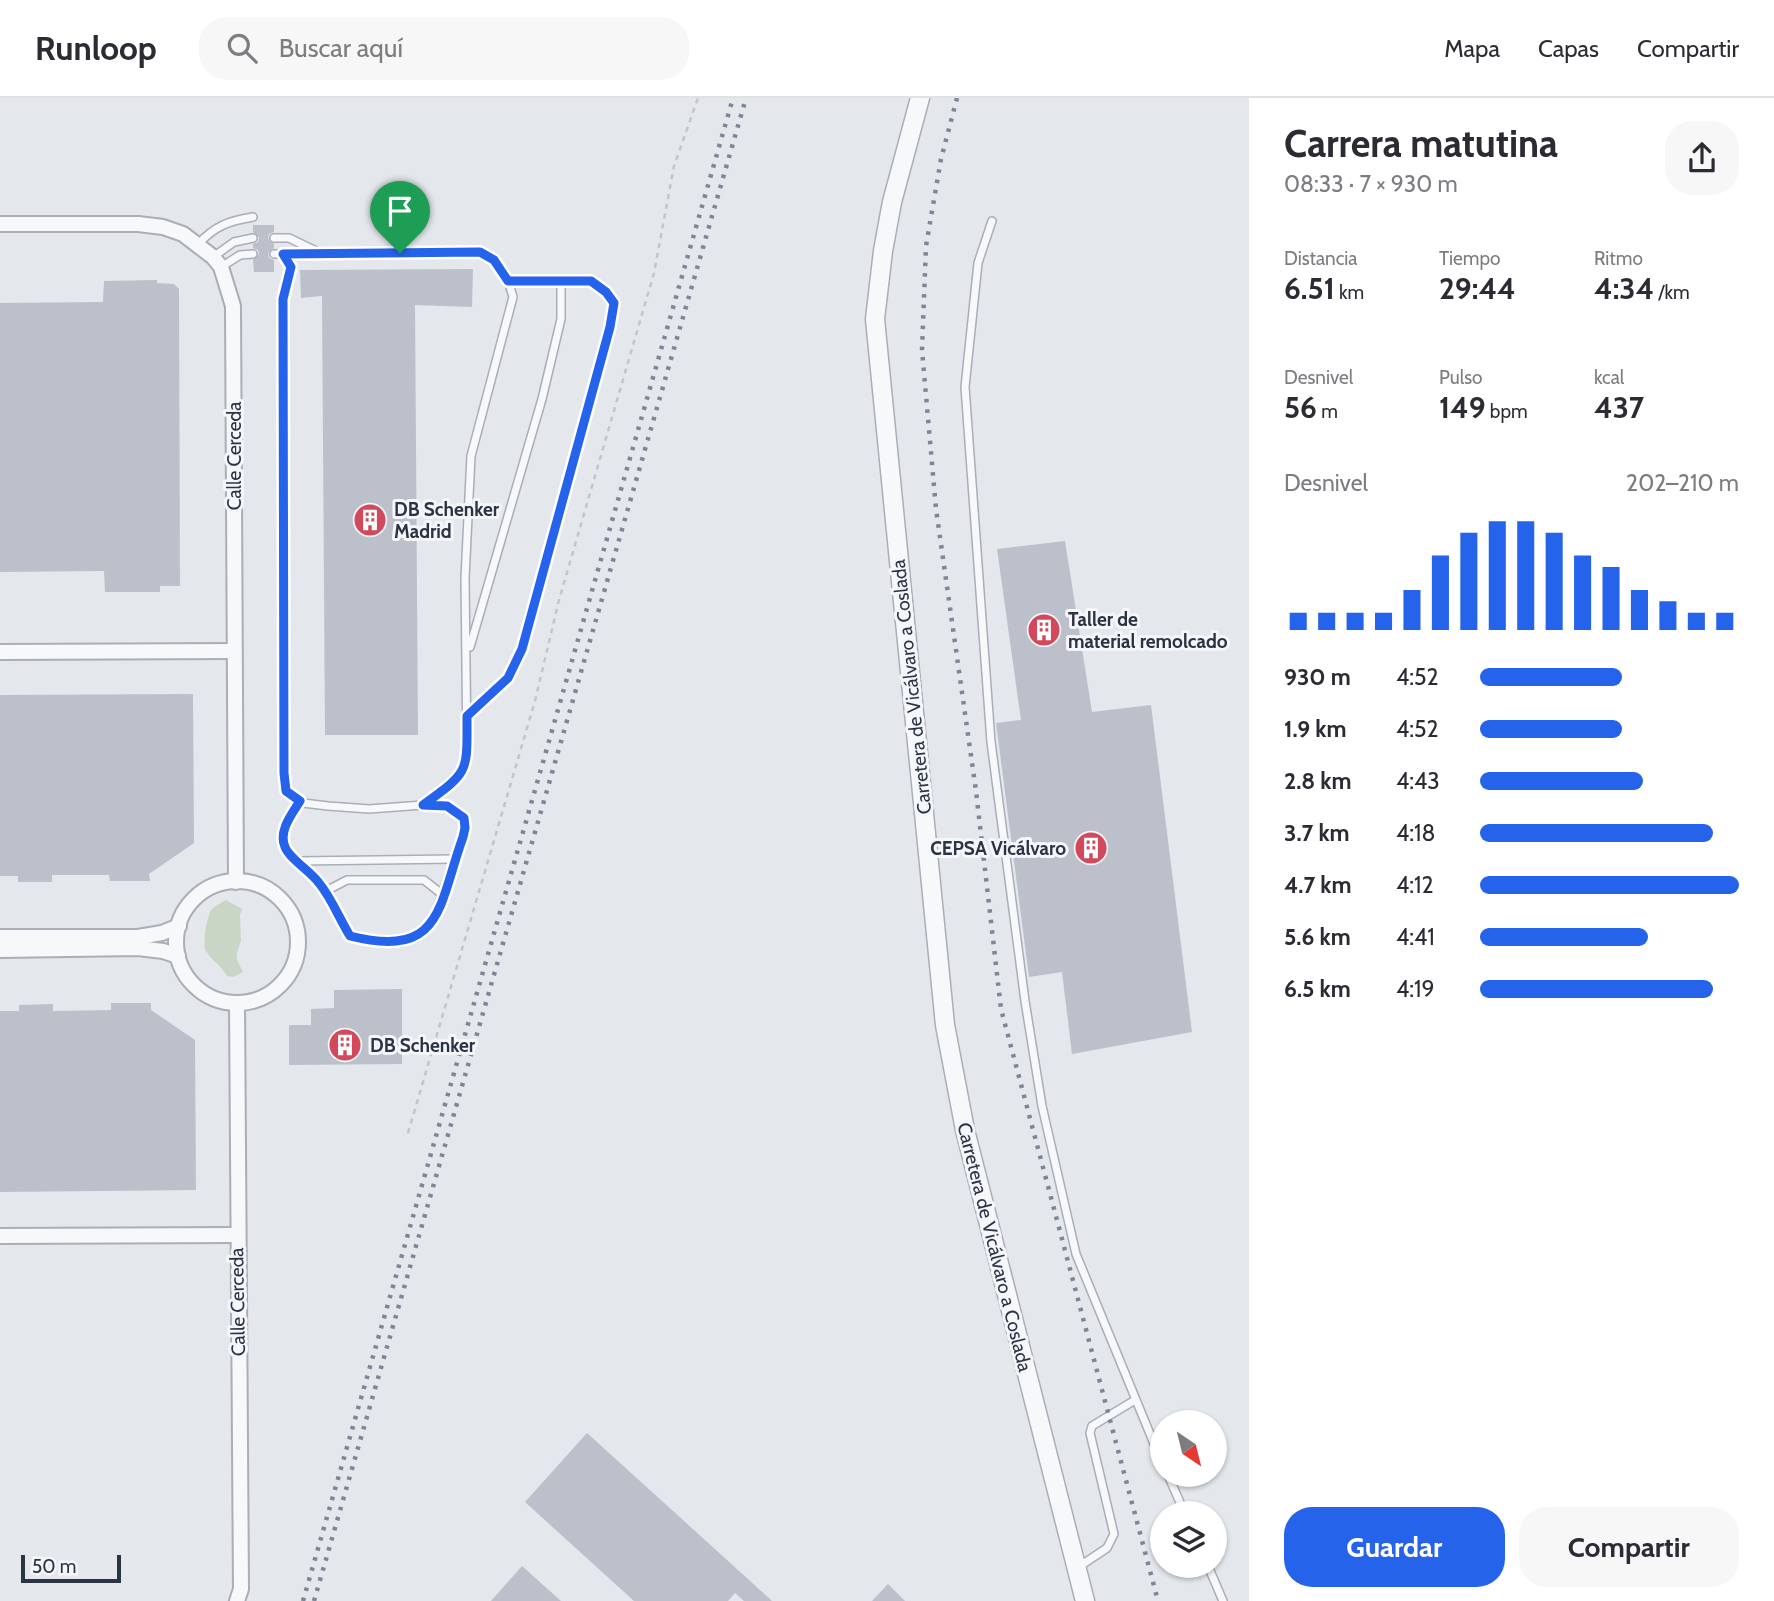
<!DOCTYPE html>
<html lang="es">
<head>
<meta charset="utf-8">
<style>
  :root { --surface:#fff; --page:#f7f7f7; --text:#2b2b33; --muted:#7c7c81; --line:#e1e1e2; --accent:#2563eb }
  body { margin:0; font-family:Cabin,sans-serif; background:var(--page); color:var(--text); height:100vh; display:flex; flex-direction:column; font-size:26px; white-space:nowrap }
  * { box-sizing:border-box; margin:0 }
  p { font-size:23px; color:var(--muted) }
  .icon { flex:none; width:38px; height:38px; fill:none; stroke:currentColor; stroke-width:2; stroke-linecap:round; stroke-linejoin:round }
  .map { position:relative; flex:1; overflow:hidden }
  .sheet { display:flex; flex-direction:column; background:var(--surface); width:525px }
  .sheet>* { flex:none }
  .needle { width:46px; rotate:145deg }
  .buttons { position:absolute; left:1150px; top:1312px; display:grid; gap:14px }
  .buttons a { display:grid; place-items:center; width:77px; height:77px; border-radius:50%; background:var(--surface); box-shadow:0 2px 5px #0004; font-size:35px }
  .scale { position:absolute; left:21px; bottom:18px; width:100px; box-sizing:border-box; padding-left:7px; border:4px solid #2b3445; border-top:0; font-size:19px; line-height:24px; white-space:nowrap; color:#2b3445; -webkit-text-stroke:5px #f4f6f9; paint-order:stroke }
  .pin { position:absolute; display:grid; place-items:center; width:60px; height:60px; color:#fff; margin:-72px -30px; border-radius:50% 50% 50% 0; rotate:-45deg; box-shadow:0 0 7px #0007 }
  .pin .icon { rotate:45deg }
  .round { display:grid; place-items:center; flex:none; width:74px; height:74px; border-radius:28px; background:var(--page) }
  .head { display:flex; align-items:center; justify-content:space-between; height:119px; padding:0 35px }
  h1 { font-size:38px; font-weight:800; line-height:52px }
  .figures { display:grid; grid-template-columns:repeat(3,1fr); gap:10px; height:119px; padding:7px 35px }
  .figures div { display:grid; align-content:center }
  .figures b { font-size:30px; font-weight:800 }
  .figures small { font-size:19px; font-weight:400 }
  .figures p { font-size:19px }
  .chart { height:196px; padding:14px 35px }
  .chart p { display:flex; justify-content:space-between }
  .chart svg { width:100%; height:126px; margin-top:7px; stroke:var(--accent); stroke-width:6 }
  .cta { display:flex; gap:14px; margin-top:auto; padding:14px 35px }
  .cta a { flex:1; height:80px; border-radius:28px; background:var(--accent); color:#fff; font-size:28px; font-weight:800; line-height:80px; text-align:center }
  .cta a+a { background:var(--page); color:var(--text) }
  ul { padding:0 35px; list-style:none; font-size:23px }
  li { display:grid; grid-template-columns:112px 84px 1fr; align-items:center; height:52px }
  li i { height:18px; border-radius:9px; background:var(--accent) }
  header { display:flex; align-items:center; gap:42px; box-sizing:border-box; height:98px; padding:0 35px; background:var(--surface); border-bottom:2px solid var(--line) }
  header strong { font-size:33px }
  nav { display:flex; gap:38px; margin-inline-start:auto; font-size:24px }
  .search { width:490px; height:63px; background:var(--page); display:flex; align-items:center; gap:18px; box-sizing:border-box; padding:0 24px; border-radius:28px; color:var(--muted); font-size:26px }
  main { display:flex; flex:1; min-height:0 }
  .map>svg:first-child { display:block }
  .green { fill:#c9d6c5 }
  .building { fill:#bbc0ca }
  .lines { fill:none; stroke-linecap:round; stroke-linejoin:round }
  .service-casing { stroke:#a9aeb7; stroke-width:10 }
  .minor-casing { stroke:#a9aeb7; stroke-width:18 }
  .tertiary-casing { stroke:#a9aeb7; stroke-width:21 }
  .path { stroke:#c2c5cb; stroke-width:2.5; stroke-dasharray:5 5; stroke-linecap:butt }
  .service { stroke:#f7f8fa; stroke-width:7 }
  .minor { stroke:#f7f8fa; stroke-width:14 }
  .tertiary { stroke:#f7f8fa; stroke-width:18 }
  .rail { stroke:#7d8696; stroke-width:4.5; stroke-dasharray:3.5 7; stroke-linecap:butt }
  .route-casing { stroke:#fff; stroke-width:14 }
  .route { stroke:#2563eb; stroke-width:9 }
  .labels { text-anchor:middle; stroke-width:6; stroke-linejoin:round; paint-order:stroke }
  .street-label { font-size:19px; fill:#2b3445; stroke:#f4f6f9 }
  .poi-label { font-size:19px; font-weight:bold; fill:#2b3445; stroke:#f4f6f9; text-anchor:start }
</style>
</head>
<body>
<header>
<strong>Runloop</strong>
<div class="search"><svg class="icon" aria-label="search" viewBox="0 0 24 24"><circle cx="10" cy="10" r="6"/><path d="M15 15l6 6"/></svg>Buscar aquí</div>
<nav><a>Mapa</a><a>Capas</a><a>Compartir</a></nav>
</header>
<main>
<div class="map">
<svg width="1249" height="1503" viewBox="0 0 1249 1503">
  <rect width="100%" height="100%" fill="#e4e7ec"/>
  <!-- green -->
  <path class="green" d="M226,802L242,811L240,817L241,842L237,855V862L243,874L233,879L227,878C222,868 212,863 206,853C202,846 207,816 212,811C216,807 221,805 226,802Z"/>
  <!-- building -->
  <g class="building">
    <path d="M253,127H274V134L269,136L268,141L274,146V150L268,155L269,160L274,162V174H254L253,162L259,156L258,152L253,150V146L258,144L259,139L253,134Z"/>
    <path d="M473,171L472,209L415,207L418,637H325L322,198L301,200L300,172Z"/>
    <path d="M157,182V185L174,186L179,191L180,488H160V494H105L104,473L0,474V205L103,204L104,183Z"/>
    <path d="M1065,443L1092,614L1151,607L1192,934L1072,956L1062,874L1029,879L996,625L1021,622L997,451Z"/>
    <path d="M193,596L194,745L149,776L150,783H110L109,777H52V784H18V778H0V597Z"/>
    <path d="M402,891V966L289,967V927H311V911L334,910V892Z"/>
    <path d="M111,905H151V912L195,942L196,1092L0,1094V913H19V907L53,906V913L111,912Z"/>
    <path d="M587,1335L748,1481L772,1503H744L735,1495L728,1503H634L525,1404Z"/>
    <path d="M522,1468L561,1503H491Z"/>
    <path d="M888,1486L905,1503H872Z"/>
  </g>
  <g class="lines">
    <defs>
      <g id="service">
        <path d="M992,123L978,165L965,289L991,644L1025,903L1042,1008L1076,1156L1162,1365"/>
        <path d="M274,140H289L316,153"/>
        <path d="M197,147C215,128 228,123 253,119"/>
        <path d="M274,156L480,154C501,165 507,177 513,199L471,358L465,480L467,656L465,669L458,681L423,707L369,711L328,708L303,705L286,693L283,503V201L291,169L283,156"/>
        <path d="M213,159L234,144L253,140"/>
        <path d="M221,169L240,157L253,156"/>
        <path d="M470,549L542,301L561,221V183"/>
        <path d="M467,618L508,580L522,551L610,229L614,205L606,194L591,183H508"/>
        <path d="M300,703C292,716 278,732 285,749C289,760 311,774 319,785C332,801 339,820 350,838L374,842L412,841L432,826L465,730L464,720C451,708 441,708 424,707"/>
        <path d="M298,763L455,761"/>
        <path d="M326,793L347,782H424L443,797"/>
        <path d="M1168,1377L1185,1416"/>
        <path d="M1208,1468L1223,1503"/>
        <path d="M1077,1470L1107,1450L1114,1436L1090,1335L1092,1328L1135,1302"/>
      </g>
      <g id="minor">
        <path d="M0,126H138L163,129L183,136L213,159L221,169L233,208L236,784"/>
        <path d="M0,554L234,553"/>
        <circle cx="237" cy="844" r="61"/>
        <path d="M0,839H138L162,835L179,828"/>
        <path d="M0,852L138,850L163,853L178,858"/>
        <path d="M237,905L241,1491L237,1503"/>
        <path d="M0,1138L237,1137"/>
      </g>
      <path id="tertiary" d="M920,0L892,104L883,153L875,221L945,927L965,1032L1085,1503"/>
    </defs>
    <!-- service casing -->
    <use href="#service" class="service-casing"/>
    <!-- minor casing -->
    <use href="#minor" class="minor-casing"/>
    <!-- tertiary casing -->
    <use href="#tertiary" class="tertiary-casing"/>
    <!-- path -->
    <path class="path" d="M408,1035L535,603L559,502L654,175L674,68L698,0"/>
    <!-- service -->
    <use href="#service" class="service"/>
    <!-- minor -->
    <use href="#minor" class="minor"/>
    <!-- tertiary -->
    <use href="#tertiary" class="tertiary"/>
    <!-- rail -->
    <g class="rail">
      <path d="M957,0L941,61L926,148L922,252L936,411L976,693L1001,911L1158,1503"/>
      <path d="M303,1503L733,0"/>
      <path d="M314,1503L746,0"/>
    </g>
  </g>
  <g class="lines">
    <defs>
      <path id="route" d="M480,154L494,162L508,183H591L606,194L614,205L610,229L522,551L508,580L467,618C467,675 470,673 423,707L447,708L464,720L465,730L463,739C438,808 443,861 350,838C339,820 332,801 319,785C311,774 289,760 285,749C278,733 292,716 300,703L286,693L284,675L283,201L291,169L283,156Z"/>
    </defs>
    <!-- route casing -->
    <use href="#route" class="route-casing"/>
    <!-- route -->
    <use href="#route" class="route"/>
  </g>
  <!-- icons -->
  <defs>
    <symbol id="building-disc" viewBox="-11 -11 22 22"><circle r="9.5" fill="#d1495b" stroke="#f4f6f9"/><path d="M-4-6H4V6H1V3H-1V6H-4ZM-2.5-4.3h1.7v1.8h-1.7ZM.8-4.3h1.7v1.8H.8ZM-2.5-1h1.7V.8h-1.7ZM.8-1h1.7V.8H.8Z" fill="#fff"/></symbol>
  </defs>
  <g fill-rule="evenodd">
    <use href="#building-disc" x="351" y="403" width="38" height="38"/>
    <use href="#building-disc" x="1025" y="513" width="38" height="38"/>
    <use href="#building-disc" x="1072" y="731" width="38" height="38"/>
    <use href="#building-disc" x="326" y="928" width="38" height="38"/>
  </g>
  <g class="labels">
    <!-- street labels -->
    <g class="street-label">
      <text transform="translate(234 358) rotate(-90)" y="7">Calle Cerceda</text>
      <text transform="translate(911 589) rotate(-96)" y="7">Carretera de Vicálvaro a Coslada</text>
      <text transform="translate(995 1149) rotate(76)" y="7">Carretera de Vicálvaro a Coslada</text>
      <text transform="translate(237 1204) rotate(-91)" y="7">Calle Cerceda</text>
    </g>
    <!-- poi labels -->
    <g class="poi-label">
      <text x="394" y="418">DB Schenker<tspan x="394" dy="22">Madrid</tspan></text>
      <text x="1068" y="528">Taller de<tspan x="1068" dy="22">material remolcado</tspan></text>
      <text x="1066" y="757" text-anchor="end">CEPSA Vicálvaro</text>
      <text x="370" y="954">DB Schenker</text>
    </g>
  </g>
</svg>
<div class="buttons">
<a><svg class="needle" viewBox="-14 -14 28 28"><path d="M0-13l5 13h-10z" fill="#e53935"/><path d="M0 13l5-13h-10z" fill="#7c7c81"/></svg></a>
<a><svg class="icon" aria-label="layers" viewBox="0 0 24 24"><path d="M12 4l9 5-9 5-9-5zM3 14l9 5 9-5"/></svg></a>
</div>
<div class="scale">50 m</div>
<div class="pin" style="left:400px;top:155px;background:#1e9e55"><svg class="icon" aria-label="arrive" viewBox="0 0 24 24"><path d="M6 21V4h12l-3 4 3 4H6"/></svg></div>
</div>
<section class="sheet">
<div class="head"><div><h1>Carrera matutina</h1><p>08:33 · 7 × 930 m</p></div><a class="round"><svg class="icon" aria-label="share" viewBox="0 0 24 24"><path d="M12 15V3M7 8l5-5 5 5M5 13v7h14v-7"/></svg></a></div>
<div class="figures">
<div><p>Distancia</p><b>6.51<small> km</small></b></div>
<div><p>Tiempo</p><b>29:44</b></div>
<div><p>Ritmo</p><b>4:34<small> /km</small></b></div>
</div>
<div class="figures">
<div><p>Desnivel</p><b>56<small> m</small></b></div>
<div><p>Pulso</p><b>149<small> bpm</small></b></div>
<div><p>kcal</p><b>437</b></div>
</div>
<div class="chart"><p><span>Desnivel</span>202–210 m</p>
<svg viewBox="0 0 160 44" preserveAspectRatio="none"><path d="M5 44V38M15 44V38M25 44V38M35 44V38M45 44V30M55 44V18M65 44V10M75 44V6M85 44V6M95 44V10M105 44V18M115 44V22M125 44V30M135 44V34M145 44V38M155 44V38"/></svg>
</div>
<ul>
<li><b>930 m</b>4:52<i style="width:55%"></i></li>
<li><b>1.9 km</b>4:52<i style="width:55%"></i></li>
<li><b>2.8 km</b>4:43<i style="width:63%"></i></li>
<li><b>3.7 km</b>4:18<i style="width:90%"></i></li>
<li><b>4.7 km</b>4:12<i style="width:100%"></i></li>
<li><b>5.6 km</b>4:41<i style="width:65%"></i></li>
<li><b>6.5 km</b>4:19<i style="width:90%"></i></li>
</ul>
<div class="cta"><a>Guardar</a><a>Compartir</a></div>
</section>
</main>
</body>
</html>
